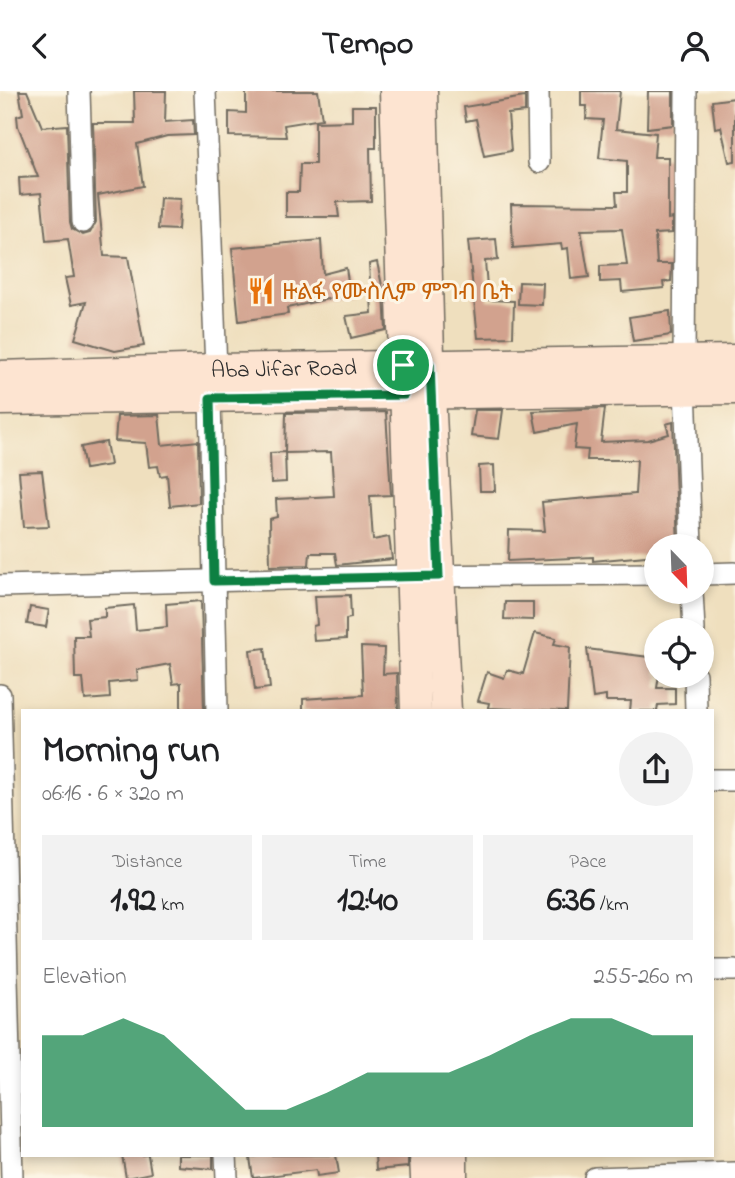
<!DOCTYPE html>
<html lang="en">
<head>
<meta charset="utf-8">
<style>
  :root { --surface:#fff; --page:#f2f2f2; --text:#202124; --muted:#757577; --accent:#0b8043 }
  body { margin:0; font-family:"Indie Flower","Noto Sans Ethiopic",sans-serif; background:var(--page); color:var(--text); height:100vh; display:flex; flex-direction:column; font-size:26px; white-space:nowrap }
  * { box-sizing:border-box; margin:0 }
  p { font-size:23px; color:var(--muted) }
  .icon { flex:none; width:38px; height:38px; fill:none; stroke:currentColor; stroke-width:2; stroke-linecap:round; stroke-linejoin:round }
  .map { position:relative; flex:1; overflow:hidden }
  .drawer { position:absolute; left:21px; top:618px; width:693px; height:448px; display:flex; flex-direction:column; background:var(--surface); border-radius:0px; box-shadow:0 4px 10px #0003 }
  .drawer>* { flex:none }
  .needle { width:46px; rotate:157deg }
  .buttons { position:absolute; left:644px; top:443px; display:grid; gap:14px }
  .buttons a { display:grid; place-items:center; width:70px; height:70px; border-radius:50%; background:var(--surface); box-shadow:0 4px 10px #0003; font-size:35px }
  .pin { position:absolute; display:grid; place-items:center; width:60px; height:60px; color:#fff; margin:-30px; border:4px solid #fff; border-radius:50%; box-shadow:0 2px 7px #0007 }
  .round { display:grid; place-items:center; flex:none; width:74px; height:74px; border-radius:37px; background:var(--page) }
  .head { display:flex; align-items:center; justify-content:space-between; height:119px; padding:0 21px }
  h1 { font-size:38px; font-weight:700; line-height:52px }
  .stats { display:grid; grid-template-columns:repeat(3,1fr); gap:10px; height:119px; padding:7px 21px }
  .stats div { display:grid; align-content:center; border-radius:0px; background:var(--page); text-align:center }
  .stats b { font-size:35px; font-weight:700 }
  .stats small { font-size:19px; font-weight:400 }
  .stats p { font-size:19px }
  .chart { height:196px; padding:14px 21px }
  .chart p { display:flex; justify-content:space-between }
  .chart svg { width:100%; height:126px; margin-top:7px; fill:var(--accent); opacity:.7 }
  header { display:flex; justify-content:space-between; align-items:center; height:91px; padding:0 21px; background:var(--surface); font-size:32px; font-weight:700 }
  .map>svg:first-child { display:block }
  .building { fill:#d2a28e }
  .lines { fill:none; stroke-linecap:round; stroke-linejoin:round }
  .street-casing { stroke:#706a5e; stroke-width:24 }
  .secondary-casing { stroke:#706a5e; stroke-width:33 }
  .street { stroke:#fff; stroke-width:21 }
  .secondary { stroke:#fde4d1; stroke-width:30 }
  .route-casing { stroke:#fff; stroke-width:14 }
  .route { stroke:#0b8043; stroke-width:9 }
  .labels { text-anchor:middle; stroke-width:6; stroke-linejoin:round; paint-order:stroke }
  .food-label { font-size:23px; fill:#c56008; stroke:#fcf5e5; text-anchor:start }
  .street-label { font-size:23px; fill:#2b2b2b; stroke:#fcf5e5 }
</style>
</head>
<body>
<header><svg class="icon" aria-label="back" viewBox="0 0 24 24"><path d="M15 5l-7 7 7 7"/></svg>Tempo<svg class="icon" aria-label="person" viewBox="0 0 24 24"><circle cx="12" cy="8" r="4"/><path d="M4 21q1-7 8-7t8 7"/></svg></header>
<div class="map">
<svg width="735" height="1087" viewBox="0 0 735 1087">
  <rect width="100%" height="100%" fill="#fcf5e5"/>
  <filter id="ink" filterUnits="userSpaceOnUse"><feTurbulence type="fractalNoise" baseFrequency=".0143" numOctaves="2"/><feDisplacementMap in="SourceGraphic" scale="14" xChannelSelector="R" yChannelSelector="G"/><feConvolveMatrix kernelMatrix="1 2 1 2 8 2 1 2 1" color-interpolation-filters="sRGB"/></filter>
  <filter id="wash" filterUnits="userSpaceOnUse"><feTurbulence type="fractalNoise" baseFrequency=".00686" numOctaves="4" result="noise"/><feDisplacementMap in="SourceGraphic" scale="28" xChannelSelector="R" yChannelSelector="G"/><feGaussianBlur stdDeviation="1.57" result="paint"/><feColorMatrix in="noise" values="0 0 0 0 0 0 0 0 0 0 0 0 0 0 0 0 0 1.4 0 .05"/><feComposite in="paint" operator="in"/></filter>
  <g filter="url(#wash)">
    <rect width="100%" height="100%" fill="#efdfbe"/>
    <g id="blocks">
      <!-- building -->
      <g class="building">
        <path d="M19,0H27L42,36L67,34L70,131L72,138L83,144L90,142L96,131L93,32H135L134,0H166L165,31L193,29L194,44L167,45L137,53L143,95L98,104L104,165L128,166L144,255L115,260L75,248L86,211L71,214L65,187L74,186L68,148L46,150L41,102L20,104L19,87L38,86L18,35L17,25L23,23Z"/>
        <path d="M246,0H318L322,28L284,34L286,46L229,45V21L246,22Z"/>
        <path d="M525,0V21L508,23L511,60L484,65L476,28L466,30L464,16L525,6Z"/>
        <path d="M581,0H620L616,38L656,42L654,66H668V128L672,127V142L655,143L657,173H672L671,190L663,191L664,197L622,201L621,190L600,191V175L627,174L622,138L581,139L589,186L571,188L568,157L562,158L561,153L513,157L511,113L617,114L616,101H627V70L599,67L603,29L586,28L587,15H581Z"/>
        <path d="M648,0H673V34L647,37Z"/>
        <path d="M735,7V70L729,71L721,36L715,37L712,10Z"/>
        <path d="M352,15H376V57H370L371,110L337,111L339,126H286V101H299L300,73H315V31L352,30Z"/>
        <path d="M160,107L180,108L178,139L158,138Z"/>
        <path d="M496,148L498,169L485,170L488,209L514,210L513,246L478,247L468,150Z"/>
        <path d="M321,149L323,183L346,177L350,203L287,217L288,223L239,230L232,157Z"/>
        <path d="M377,171L384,204L386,239L351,247L346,225L372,222L369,173Z"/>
        <path d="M519,191L543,192L542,214L518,213Z"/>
        <path d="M670,220L671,244L633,250L629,226Z"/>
        <path d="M605,317L601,351L648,349L669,343L666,333L673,331L678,455H656V464L593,470V466L508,470L509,439L545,440L542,411L635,403L637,369H587L588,359L574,358L577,333L537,341L533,320Z"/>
        <path d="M475,319H503L499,348L471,345Z"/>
        <path d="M386,321L391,404L370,405L373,449L389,446L392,468L337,474L335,462H310L309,474L270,475L269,428L277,426L276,408L334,405L331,361L285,362L286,322Z"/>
        <path d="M159,324L162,354L198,350L199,412L170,415L167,384L160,385L158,375L149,376L146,352L115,350L117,325Z"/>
        <path d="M106,351L110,374L85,378L81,356Z"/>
        <path d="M285,361L286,391L271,392L270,362Z"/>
        <path d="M494,374L495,400H480L479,375Z"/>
        <path d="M42,380L49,435L24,436L19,381Z"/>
        <path d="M350,504L351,527L346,528V548L314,550L313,535L317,534L315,505Z"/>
        <path d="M201,510L204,620H181V592L173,593L170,573L137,579L138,589L109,592L110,607L85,609L83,587H75L74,545H89L87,528L105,526V517L134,514L136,539L167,536L166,513Z"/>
        <path d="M505,511H533V529L504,528Z"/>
        <path d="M30,516L49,519L46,536L27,533Z"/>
        <path d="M535,542L556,547L554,553L570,556L567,620L488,617L489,612L478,610L487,581L504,587L507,579L523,583Z"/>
        <path d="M361,556L384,557L383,583L397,582L398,620H303V608L363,604Z"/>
        <path d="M265,557L270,597L255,599L250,559Z"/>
        <path d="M587,558L656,567V584H659L657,597H675V613L658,614L657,620H630L631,610H606V605L593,607Z"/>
        <path d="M122,1064H148L151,1082L126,1087Z"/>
        <path d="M178,1064H213V1078L178,1075Z"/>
        <path d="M261,1064H336L339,1082L317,1085L316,1079L253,1087L250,1067Z"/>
        <path d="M375,1064H408V1076L376,1079Z"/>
      </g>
    </g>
  </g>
  <g filter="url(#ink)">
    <use href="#blocks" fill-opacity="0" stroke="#706a5e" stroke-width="2"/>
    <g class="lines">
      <defs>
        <g id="street">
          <path d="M79,0L83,131"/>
          <path d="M205,0L216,278"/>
          <path d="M538,0L539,71"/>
          <path d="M686,0L684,270L691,455"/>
          <path d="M210,307L217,620"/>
          <path d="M702,483L735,482"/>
          <path d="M0,495L409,485L656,483"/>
          <path d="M692,500L694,539"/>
          <path d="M695,584L696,620"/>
          <path d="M0,604L12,1087"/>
          <path d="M712,689H735"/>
          <path d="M712,879H735"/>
          <path d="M226,1064L227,1087"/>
          <path d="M595,1087L735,1082"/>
        </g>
        <g id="secondary">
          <path d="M395,0L416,620"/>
          <path d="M422,0L430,303L446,620"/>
          <path id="s1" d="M0,285L216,278L735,269"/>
          <path d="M0,309L735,298"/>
          <path d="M425,1064L426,1087"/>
          <path d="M452,1064V1087"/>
        </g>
      </defs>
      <!-- street casing -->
      <use href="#street" class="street-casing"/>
      <!-- secondary casing -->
      <use href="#secondary" class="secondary-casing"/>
      <!-- street -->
      <use href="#street" class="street"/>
      <!-- secondary -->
      <use href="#secondary" class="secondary"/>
    </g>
  </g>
  <g class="lines" filter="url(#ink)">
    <defs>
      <path id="route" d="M403,274H430L439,485L214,490L210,307L404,304Z"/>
    </defs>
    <!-- route casing -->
    <use href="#route" class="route-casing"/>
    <!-- route -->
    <use href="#route" class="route"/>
  </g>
  <!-- icons -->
  <defs>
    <symbol id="restaurant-bare" viewBox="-9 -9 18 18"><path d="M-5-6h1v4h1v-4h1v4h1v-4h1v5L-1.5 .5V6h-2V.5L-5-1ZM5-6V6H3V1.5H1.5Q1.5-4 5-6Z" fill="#e8710a" stroke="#fcf5e5" stroke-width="2.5" paint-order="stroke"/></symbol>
  </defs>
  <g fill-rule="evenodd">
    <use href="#restaurant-bare" x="242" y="181" width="38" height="38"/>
  </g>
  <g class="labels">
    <!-- food labels -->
    <g class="food-label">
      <text x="282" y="208">ዙልፋ የሙስሊም ምግብ ቤት</text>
    </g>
    <!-- street labels -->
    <g class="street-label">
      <text dy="8" stroke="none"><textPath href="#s1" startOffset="284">Aba Jifar Road</textPath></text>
    </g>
  </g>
</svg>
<div class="buttons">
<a><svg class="needle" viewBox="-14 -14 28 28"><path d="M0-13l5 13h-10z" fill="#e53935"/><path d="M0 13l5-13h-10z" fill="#757577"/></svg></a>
<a><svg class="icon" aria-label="locate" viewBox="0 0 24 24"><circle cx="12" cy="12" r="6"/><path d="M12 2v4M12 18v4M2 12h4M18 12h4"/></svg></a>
</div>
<div class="pin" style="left:403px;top:274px;background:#1e9e55"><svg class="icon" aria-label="arrive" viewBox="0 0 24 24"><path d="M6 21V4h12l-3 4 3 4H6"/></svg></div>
<section class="drawer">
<div class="head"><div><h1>Morning run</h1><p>06:16 · 6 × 320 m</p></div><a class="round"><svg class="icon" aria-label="share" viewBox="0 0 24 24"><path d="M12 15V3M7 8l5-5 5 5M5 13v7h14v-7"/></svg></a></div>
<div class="stats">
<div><p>Distance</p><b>1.92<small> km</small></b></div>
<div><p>Time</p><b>12:40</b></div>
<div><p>Pace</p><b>6:36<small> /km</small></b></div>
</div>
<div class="chart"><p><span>Elevation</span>255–260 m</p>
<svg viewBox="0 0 160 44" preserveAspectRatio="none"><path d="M0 44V12L10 12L20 6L30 12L40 25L50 38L60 38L70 32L80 25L90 25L100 25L110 19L120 12L130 6L140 6L150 12L160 12V44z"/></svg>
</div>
</section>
</div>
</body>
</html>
